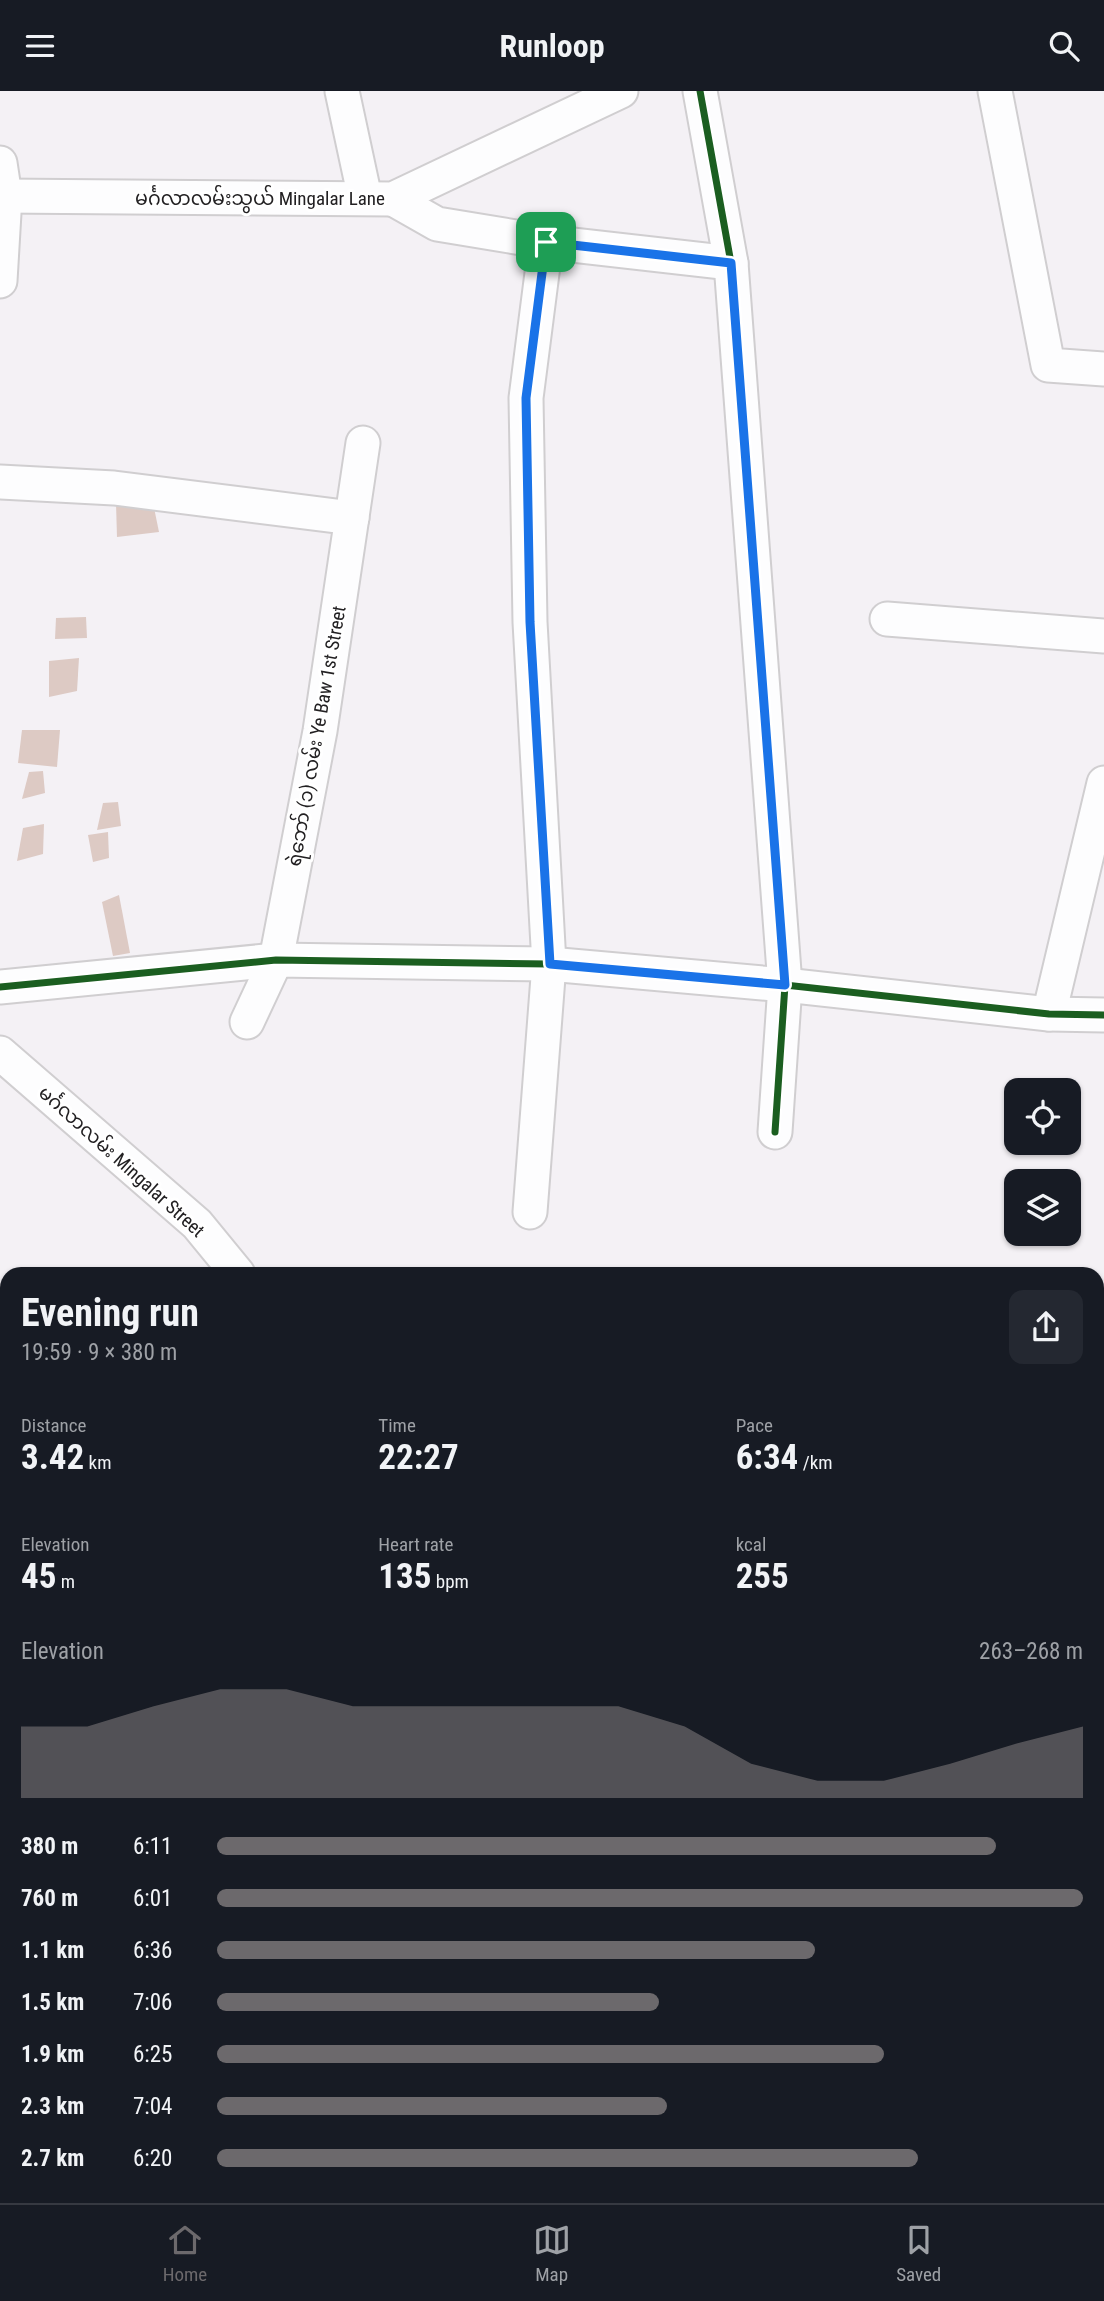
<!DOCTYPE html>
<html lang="en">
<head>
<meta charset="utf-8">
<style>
  :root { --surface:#171b24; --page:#242831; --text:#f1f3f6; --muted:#9ea1a6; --line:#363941; --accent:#6c696c }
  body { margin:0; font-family:"Roboto Condensed","Noto Sans Myanmar",sans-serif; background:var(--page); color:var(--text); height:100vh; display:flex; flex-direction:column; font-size:26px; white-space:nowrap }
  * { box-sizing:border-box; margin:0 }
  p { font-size:23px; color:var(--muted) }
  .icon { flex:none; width:38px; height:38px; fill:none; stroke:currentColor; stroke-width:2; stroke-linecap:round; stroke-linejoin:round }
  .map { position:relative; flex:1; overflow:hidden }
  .details { position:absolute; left:0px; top:1176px; width:1104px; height:936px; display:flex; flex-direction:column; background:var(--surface); border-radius:21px 21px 0 0; box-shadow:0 2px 5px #0004 }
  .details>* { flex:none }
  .fabs { position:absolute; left:1004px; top:987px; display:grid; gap:14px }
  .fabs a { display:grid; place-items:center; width:77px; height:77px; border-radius:14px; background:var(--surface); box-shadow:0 2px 5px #0004; font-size:35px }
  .pin { position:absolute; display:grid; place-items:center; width:60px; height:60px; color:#fff; margin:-30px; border-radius:14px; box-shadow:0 4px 10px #0006 }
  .round { display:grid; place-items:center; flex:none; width:74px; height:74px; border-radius:14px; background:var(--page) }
  .head { display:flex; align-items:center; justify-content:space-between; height:119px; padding:0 21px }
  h1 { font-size:38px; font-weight:700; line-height:52px }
  .figures { display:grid; grid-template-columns:repeat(3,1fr); gap:10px; height:119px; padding:7px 21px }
  .figures div { display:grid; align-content:center }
  .figures b { font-size:35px; font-weight:700 }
  .figures small { font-size:19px; font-weight:400 }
  .figures p { font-size:19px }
  .chart { height:196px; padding:14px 21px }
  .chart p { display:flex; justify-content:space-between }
  .chart svg { width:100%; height:126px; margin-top:7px; fill:var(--accent); opacity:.7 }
  ul { padding:0 21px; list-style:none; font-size:23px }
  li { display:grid; grid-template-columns:112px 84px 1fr; align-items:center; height:52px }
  li i { height:18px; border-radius:9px; background:var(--accent) }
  header { display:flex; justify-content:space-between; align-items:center; height:91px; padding:0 21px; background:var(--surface); font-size:32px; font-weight:700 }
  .menu { display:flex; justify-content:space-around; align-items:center; height:98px; border-top:2px solid var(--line); background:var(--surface); font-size:19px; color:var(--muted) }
  .menu a { display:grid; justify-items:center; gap:4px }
  .menu .current { color:var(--accent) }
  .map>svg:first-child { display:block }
  .building { fill:#ddcac4 }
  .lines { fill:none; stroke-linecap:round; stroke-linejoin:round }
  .minor-casing { stroke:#d0ced0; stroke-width:37 }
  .minor { stroke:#fdfdfe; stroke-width:33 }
  .cycleway-casing { stroke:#fff; stroke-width:11 }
  .cycleway { stroke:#1b5e20; stroke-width:7 }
  .route-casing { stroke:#fff; stroke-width:14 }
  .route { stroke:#1a73e8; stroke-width:9 }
  .labels { text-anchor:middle; stroke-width:6; stroke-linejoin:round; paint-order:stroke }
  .street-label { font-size:19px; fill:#222022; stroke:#fff }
</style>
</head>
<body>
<header><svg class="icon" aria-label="menu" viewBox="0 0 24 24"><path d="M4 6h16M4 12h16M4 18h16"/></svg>Runloop<svg class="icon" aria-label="search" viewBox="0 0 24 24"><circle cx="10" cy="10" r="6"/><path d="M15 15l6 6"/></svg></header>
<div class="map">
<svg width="1104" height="2112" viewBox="0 0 1104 2112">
  <rect width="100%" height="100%" fill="#f4f1f5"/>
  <!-- building -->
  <g class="building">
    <path d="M152,407L159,441L117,446L116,412Z"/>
    <path d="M86,526L87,547L55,548L56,527Z"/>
    <path d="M79,567L77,600L49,606V570Z"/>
    <path d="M22,639H60L57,676L18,672Z"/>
    <path d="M43,680L45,702L22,708L29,681Z"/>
    <path d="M118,711L121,735L97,739L103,712Z"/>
    <path d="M44,733L43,763L17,770L23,737Z"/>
    <path d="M108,741L109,767L93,771L88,744Z"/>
    <path d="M119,804L130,862L113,865L102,811Z"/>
  </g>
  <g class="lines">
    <defs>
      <g id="minor">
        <path d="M342,0L365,107"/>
        <path d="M700,0L731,172L785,894L775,1041"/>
        <path d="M995,0L1048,274L1104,278"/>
        <path d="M0,72L5,105L0,190"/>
        <path d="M0,105L393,108L621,0"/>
        <path d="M393,108L437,133L546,151L731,172"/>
        <path d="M0,391L114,397L352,427"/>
        <path d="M887,528L1104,545"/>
        <path d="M0,896L276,869L549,873L785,894L1049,923L1104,924"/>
        <path d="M1049,923L1104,692"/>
        <path d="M247,931L276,869L320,640L363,352"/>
        <path d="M0,962L197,1133L238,1183"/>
        <path d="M530,1121L549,873L530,531L526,307L546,151"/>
        <path d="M0,1324L7,1323"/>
        <path d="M1097,1842L1104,1841"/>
        <path d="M907,2105L908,2112"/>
      </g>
    </defs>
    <!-- minor casing -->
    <use href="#minor" class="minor-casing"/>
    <!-- minor -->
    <use href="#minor" class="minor"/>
    <defs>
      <g id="cycleway">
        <path d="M700,0L731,172L785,894L775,1041"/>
        <path d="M0,896L276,869L549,873L785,894L1049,923L1104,924"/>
      </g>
    </defs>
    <!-- cycleway casing -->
    <use href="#cycleway" class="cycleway-casing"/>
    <!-- cycleway -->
    <use href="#cycleway" class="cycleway"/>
  </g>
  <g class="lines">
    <defs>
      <path id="route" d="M546,151L731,172L785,894L550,873L530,531L526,307Z"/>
    </defs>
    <!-- route casing -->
    <use href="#route" class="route-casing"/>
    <!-- route -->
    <use href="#route" class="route"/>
  </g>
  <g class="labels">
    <!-- street labels -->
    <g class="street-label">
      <text x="260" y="114">မင်္ဂလာလမ်းသွယ် Mingalar Lane</text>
      <text transform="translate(316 645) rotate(-80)" y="7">ရဲဘော် (၁) လမ်း Ye Baw 1st Street</text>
      <text transform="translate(122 1070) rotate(42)" y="7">မင်္ဂလာလမ်း Mingalar Street</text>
    </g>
  </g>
</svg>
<div class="fabs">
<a><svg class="icon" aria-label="locate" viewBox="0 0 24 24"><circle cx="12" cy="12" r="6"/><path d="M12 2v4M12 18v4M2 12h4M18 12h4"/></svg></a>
<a><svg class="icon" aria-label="layers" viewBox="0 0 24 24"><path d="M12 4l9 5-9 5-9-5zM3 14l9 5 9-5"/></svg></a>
</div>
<div class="pin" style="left:546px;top:151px;background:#1e9e55"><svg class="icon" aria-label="arrive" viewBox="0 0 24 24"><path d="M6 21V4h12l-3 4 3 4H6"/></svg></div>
<section class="details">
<div class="head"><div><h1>Evening run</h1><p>19:59 · 9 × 380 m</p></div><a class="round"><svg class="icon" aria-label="share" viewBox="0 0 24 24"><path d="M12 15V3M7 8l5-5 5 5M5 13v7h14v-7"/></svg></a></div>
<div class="figures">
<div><p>Distance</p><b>3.42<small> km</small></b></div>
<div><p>Time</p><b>22:27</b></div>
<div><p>Pace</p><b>6:34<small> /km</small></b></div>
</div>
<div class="figures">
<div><p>Elevation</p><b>45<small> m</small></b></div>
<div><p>Heart rate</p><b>135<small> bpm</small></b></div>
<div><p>kcal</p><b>255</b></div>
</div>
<div class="chart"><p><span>Elevation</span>263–268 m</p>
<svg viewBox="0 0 160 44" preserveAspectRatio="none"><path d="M0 44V19L10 19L20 12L30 6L40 6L50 12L60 12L70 12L80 12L90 12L100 19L110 32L120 38L130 38L140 32L150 25L160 19V44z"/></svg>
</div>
<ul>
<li><b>380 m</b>6:11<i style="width:90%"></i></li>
<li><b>760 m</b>6:01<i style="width:100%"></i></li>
<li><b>1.1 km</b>6:36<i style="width:69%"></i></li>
<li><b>1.5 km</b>7:06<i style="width:51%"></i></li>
<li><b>1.9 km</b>6:25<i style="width:77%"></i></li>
<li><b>2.3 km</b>7:04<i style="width:52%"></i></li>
<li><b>2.7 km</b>6:20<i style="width:81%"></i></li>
</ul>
</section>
</div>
<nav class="menu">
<a class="current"><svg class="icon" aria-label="home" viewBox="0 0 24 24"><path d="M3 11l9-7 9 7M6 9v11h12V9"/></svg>Home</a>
<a><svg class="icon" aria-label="map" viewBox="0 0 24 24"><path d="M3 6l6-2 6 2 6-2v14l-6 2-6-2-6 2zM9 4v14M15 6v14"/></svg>Map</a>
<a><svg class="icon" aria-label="saved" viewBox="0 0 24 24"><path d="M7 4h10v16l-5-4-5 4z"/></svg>Saved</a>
</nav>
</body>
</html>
